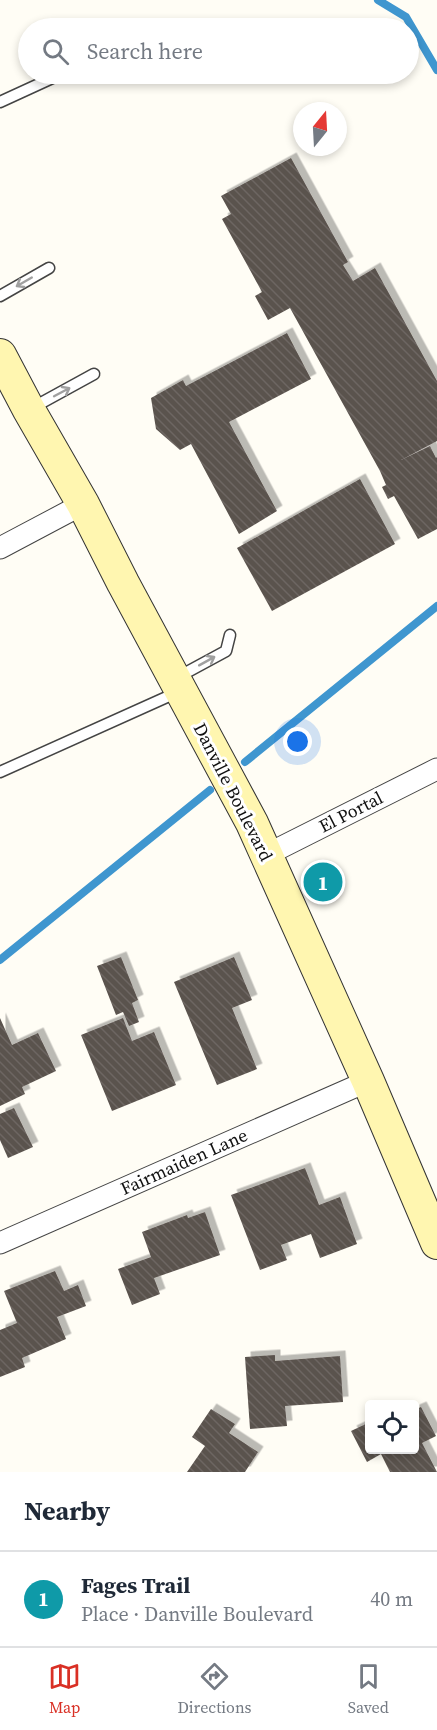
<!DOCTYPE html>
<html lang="en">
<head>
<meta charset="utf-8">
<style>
  :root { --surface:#fff; --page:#f6f6f7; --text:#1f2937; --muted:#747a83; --line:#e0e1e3; --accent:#d93025 }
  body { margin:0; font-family:"Source Serif 4",serif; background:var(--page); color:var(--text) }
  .controls { position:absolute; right:18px; bottom:18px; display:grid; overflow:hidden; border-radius:6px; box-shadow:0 3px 9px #0003 }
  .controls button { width:54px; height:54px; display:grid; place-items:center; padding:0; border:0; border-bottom:2px solid var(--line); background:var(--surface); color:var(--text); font:30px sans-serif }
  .compass { position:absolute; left:293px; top:102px; width:54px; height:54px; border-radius:50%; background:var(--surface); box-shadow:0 3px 9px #0003; rotate:18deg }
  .you { position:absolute; left:298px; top:742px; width:21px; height:21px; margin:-15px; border:4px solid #fff; border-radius:50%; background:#1a73e8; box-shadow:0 0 0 9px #1a73e833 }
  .badge { display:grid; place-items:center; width:39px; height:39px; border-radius:50%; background:var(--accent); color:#fff; font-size:20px; font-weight:700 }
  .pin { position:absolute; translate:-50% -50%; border:3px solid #fff; box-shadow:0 2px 6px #0006 }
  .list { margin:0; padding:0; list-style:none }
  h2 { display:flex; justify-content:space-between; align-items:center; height:78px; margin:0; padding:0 24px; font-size:26px }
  h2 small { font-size:20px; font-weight:400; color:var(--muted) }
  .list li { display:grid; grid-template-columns:39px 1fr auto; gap:18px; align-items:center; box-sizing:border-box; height:96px; padding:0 24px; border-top:2px solid var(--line) }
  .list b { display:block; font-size:22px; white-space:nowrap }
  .list p { margin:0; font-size:20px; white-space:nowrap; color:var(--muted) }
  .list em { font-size:20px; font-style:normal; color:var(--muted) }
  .icon { flex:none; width:33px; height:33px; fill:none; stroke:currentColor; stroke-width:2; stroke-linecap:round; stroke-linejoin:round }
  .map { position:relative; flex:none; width:437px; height:1472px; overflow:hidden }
  .search { position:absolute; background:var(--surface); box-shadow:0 3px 9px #0003; left:18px; right:18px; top:18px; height:66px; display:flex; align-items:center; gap:15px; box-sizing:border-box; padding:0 21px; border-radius:33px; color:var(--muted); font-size:22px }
  .sheet { height:174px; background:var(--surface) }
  nav { display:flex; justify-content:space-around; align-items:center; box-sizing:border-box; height:84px; border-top:2px solid var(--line); background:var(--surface); font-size:16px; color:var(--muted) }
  nav a { display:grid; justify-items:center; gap:3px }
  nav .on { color:var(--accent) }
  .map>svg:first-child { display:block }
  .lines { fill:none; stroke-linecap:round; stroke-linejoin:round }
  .stream { stroke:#3f96cf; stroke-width:8 }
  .building { fill:url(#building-back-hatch); filter:url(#shadow) }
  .service-casing { stroke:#444; stroke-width:13 }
  .minor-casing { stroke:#444; stroke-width:23 }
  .secondary-casing { stroke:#333; stroke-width:34 }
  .service { stroke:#fff; stroke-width:10 }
  .minor { stroke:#fff; stroke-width:21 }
  .secondary { stroke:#fff6b0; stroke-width:32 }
  .oneway { stroke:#a0a0a0 }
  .labels { text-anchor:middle; stroke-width:6; stroke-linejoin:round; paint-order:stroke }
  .street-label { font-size:18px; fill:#111; stroke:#fff }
</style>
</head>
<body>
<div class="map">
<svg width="437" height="1472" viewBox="0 0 437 1472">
  <defs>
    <pattern id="building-back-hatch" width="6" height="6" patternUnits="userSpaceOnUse" patternTransform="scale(1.5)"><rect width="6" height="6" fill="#5a524d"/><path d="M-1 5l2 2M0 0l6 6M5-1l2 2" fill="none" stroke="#6d6662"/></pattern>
    <filter id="shadow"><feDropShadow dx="5.5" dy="-5.5" stdDeviation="0" flood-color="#0004"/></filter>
  </defs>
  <rect width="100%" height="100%" fill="#fffdf5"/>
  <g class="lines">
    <g class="stream">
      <polyline points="378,0 406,17 437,70"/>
      <polyline points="245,762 437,606"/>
      <polyline points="0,960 210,790"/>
    </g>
  </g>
  <g class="building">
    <polygon points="291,158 348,262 343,265 353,281 375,268 437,381 437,441 401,460 430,446 436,458 437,457 437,529 418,539 394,496 388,499 382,487 386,485 380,471 290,308 268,320 255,296 262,292 222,219 231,214 221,196"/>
    <polygon points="287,333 311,379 229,422 277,511 239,534 191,444 180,450 156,429 151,398 183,380 186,386"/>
    <polygon points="360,479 395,544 272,611 237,548"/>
    <polygon points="121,957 138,1000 132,1003 139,1022 129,1026 123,1012 116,1015 97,966"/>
    <polygon points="234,957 252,1000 232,1008 257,1069 217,1085 174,982"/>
    <polygon points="0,1018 12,1045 38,1033 56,1071 22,1087 25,1094 0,1106"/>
    <polygon points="123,1018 132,1041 154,1032 176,1085 112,1111 81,1035"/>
    <polygon points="14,1108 33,1147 8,1158 0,1140 0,1114"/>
    <polygon points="305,1168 319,1205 340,1197 357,1244 320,1258 311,1234 281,1245 287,1260 260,1270 231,1195"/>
    <polygon points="205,1212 220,1255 154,1278 160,1294 132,1305 118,1269 151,1257 142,1232 187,1215 188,1218"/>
    <polygon points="55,1271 64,1291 78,1285 86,1306 57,1317 66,1339 22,1358 25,1367 0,1377 0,1330 17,1323 4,1291"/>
    <polygon points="275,1355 275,1361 340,1356 343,1402 285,1406 287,1426 250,1429 245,1357"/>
    <polygon points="421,1407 436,1436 422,1443 437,1472 390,1472 381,1454 367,1462 351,1431 370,1422 370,1450 414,1450 414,1410"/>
    <polygon points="211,1409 235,1424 229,1433 258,1452 245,1472 187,1472 205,1446 192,1437"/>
  </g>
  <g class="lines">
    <defs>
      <g id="service">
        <polyline points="0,102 61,74"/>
        <polyline points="0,296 49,268"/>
        <polyline points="32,408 94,374"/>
        <polyline points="178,677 226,651 230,635"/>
        <polyline points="0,772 178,692"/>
      </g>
      <g id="minor">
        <polyline points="0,548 83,504"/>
        <polyline points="266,855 437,769"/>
        <polyline points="0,1243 368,1081"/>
      </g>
      <polyline id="secondary" points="0,355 29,410 83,504 123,583 252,823 368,1081 437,1243"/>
    </defs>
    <use href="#service" class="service-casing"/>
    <use href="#minor" class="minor-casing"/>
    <use href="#secondary" class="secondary-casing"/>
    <use href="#service" class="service"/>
    <use href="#minor" class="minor"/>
    <use href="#secondary" class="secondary"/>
  </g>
  <defs><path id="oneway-shaft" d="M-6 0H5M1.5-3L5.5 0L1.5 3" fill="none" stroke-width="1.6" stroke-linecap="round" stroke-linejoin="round" transform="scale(1.5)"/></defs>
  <g class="oneway">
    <use href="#oneway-shaft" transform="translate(24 282) rotate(150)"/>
    <use href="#oneway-shaft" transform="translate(62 392) rotate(-28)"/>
    <use href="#oneway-shaft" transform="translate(207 661) rotate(-29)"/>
  </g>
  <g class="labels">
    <g class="street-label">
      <text transform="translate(233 792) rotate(63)" y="6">Danville Boulevard</text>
      <text transform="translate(351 812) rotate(-27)" y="6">El Portal</text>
      <text transform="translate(184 1162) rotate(-24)" y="6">Fairmaiden Lane</text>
    </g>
  </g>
</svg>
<div class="controls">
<button><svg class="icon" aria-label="locate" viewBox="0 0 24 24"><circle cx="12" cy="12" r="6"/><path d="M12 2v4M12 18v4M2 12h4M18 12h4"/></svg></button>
</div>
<svg class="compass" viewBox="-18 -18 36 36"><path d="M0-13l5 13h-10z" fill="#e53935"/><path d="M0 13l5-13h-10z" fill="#747a83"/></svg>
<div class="you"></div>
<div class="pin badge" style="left:323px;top:882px;background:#0f9aa8">1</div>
<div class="search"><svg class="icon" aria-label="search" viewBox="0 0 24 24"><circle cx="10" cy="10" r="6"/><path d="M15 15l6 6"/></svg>Search here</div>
</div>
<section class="sheet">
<h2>Nearby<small></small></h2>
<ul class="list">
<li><span class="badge" style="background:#0f9aa8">1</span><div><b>Fages Trail</b><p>Place · Danville Boulevard</p></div><em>40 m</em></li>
</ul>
</section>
<nav>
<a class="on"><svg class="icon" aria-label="map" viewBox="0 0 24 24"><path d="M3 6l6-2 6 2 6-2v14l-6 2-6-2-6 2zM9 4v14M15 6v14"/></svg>Map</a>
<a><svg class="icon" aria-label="directions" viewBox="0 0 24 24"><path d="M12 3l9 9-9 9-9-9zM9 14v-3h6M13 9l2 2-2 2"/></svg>Directions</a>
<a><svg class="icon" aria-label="saved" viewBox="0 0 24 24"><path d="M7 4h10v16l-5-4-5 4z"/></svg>Saved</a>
</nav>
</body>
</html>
